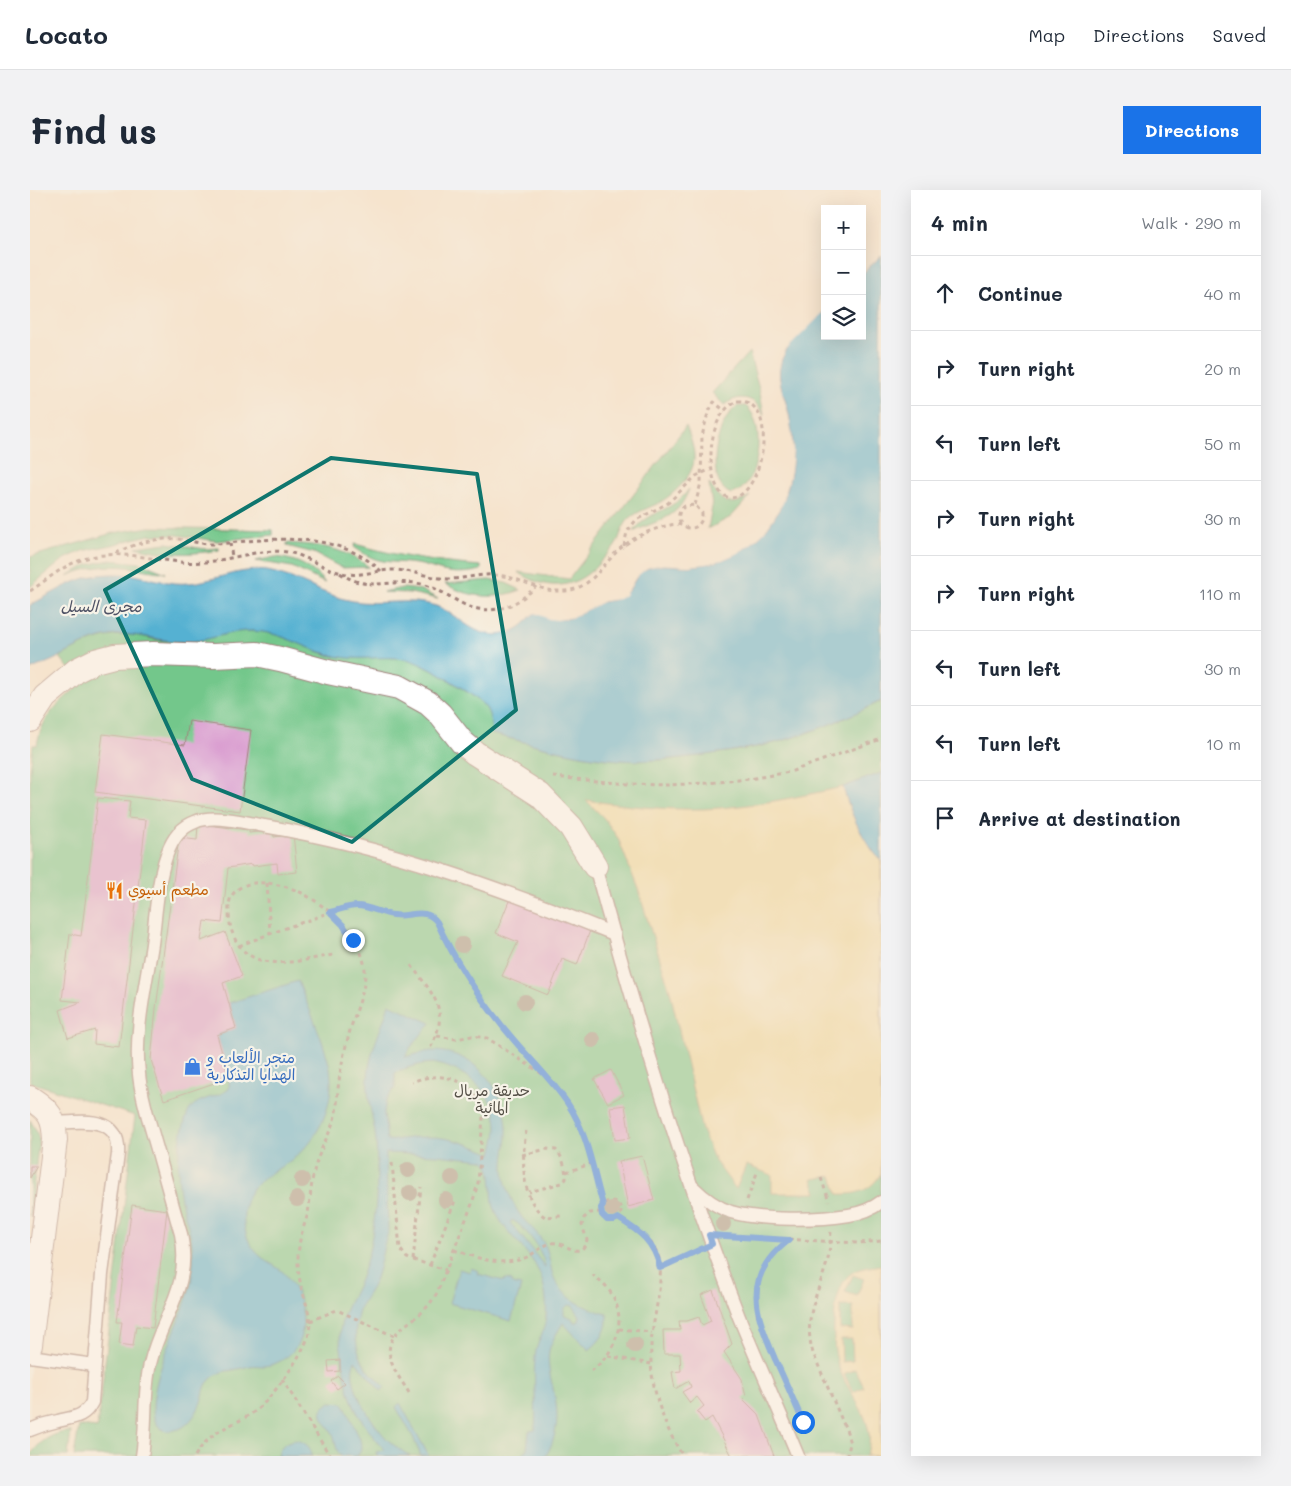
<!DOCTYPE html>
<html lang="en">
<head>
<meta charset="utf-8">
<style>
  :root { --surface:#fff; --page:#f2f2f3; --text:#1f2937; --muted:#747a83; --line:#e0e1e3; --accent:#1a73e8 }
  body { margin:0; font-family:Mali,"Playpen Sans Arabic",sans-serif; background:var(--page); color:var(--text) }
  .controls { position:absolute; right:15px; top:15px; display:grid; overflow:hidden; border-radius:0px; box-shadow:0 5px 20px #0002 }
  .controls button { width:45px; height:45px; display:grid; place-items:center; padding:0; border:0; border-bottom:1px solid var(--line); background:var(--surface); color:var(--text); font:25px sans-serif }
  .stop { position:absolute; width:15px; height:15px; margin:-11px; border:4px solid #1a73e8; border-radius:50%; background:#fff }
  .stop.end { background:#1a73e8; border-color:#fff; box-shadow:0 1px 5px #0008 }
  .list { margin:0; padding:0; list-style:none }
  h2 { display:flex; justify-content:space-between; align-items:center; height:65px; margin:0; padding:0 20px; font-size:21px }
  h2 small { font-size:16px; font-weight:400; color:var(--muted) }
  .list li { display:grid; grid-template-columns:32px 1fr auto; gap:15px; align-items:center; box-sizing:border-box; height:75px; padding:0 20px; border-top:1px solid var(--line) }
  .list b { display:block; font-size:19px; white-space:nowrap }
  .list em { font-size:16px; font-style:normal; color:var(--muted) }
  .icon { flex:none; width:28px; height:28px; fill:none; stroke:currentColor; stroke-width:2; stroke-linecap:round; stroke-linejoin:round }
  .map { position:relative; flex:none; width:851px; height:1266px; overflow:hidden; border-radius:0px }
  header { display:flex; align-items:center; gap:30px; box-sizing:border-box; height:70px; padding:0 25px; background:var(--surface); border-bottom:1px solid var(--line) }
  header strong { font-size:24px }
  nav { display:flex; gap:28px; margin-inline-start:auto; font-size:18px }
  .intro { display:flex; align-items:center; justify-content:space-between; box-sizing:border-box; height:120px; padding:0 30px }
  h1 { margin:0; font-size:35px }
  .button { padding:12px 22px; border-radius:0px; background:var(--accent); color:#fff; font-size:18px; font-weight:700 }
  main { display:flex; gap:30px; padding:0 30px }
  aside { flex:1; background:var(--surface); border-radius:0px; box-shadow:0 5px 20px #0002 }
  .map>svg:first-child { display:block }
  .green { fill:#73c78b; stroke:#5e735b }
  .sand { fill:#eeda9e; stroke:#9c7c64; fill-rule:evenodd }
  .water { fill:#54b1d2; stroke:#4f687e; fill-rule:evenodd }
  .pier { fill:#f5e4cd }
  .building { fill:#d99bd0 }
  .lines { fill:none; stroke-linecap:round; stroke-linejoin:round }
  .lane-casing { stroke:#a0827c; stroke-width:15 }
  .street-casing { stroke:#a0827c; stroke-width:26 }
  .path { stroke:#a0827c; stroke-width:3; stroke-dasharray:4 4; stroke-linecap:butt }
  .lane { stroke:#fff; stroke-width:12 }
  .street { stroke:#fff; stroke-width:24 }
  .tree { fill:#9e9384 }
  .route { stroke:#1a73e8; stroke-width:6 }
  .marked { fill:none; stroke:#0f766e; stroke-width:4; stroke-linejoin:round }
  .labels { text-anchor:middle; stroke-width:4.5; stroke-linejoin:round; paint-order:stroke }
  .food-label { font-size:15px; fill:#c56008; stroke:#f7f3e8; text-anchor:start }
  .shop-label { font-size:15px; fill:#366cbe; stroke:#f7f3e8; text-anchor:start }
  .park-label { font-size:15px; fill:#565148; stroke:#f7f3e8 }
  .water-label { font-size:16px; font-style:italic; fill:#4e5265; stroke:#f7f3e8 }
</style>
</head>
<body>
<header>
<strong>Locato</strong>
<nav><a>Map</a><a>Directions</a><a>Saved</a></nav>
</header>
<div class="intro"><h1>Find us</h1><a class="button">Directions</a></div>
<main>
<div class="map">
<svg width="851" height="1266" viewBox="0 0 851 1266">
  <rect width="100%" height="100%" fill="#f7f3e8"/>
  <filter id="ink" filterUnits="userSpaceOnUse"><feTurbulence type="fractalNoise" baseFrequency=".02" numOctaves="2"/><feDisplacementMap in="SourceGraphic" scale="10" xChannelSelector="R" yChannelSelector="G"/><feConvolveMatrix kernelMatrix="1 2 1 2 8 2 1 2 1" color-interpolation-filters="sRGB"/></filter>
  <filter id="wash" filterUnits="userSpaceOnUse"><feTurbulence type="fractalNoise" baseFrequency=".0096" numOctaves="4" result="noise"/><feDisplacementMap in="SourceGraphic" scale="20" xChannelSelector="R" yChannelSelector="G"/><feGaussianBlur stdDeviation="1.12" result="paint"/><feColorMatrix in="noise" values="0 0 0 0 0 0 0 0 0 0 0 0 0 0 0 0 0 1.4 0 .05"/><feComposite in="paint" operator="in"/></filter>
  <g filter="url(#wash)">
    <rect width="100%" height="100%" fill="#f5e4cd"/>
    <g class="green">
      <path d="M719,162l11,40 4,23c-8,-18 -24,-22 -40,-10l-12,-12z"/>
      <path d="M708,216h8c21,17 14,83 -15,88 -28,-11 -15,-76 7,-88z"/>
      <path d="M656,236c4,11 9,23 8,34 -2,18 -20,34 -35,43 -10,5 -21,8 -30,16 -7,8 -8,15 -12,24 -3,6 -10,12 -15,17 -24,29 -53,33 -84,12l51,7z"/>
      <path d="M679,293c13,20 20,26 41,13l-19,21 -23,12 4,-23z"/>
      <path d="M659,299c-11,31 -30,30 -56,43 18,-24 39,-19 56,-43z"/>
      <polygon points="119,337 243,340 243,345 187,351 147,345 120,345 107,348 82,355 53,361 43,365 33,370 0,397 0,367 83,343"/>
      <path d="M137,353l38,6 14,-1v2c-28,5 -55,5 -83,-3z"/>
      <path d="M257,353c31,2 56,4 82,24l-27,1 -28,-15 -27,-7z"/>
      <path d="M325,354c42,12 83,19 126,22v4c-13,3 -25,4 -38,1 -9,-2 -18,-6 -27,-7 -29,-4 -36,2 -62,-17z"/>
      <path d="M245,367c21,2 36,9 50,26l-33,-16 -36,-6z"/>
      <path d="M80,370l31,3 25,10c-41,-6 -58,-13 -99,3l20,-11z"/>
      <path d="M459,390l17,3 15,7c-27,10 -50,8 -76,-6z"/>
      <polygon points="372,398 391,400 408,409 381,403 353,402"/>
      <path d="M208,441c15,0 31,-1 45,5 17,6 32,16 50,20 25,5 51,-2 76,4 15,3 68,36 77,48 5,7 5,17 6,26 42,10 84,23 127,26 28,2 57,-1 84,-5 24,-3 48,-6 71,-12 37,-10 73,-25 107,-42v72l-38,14 34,69 4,5v595h-807l5,-30 18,2 38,-312 -105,-34v-311l3,-26h4c5,-30 22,-42 44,-61l-21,-27c23,-14 46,-24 74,-22 11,1 23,6 34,6 20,-1 50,-6 70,-10z"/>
      <polygon points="0,930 6,940 9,949 0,1026"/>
      <path d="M33,1242h8l-3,24h-38c8,-13 18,-20 33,-24z"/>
    </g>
    <g class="sand">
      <path d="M813,597c8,27 19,52 38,74v312c-9,17 -24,22 -43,21l-6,-18 -20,3 5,14h-45v-18l-26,-10 -10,24 -21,-28 -13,-31 -32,-139 -32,-102 -20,-51 -14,-20 -18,-18c39,6 78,10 118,9 47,-2 94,-12 139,-22z"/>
      <path d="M851,1075v191h-15c14,-32 -17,-60 -27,-88 -6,-19 -6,-38 -4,-57 2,-14 6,-33 20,-40 8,-4 18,-4 26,-6zM823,1085l11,4 -7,17 -12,-4zM810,1116h13v24l-13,-1zM811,1149h11l1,22 -11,1zM825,1179l9,18 -11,5 -9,-18z"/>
    </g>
    <g class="water">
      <path d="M851,66v445c-34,17 -70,32 -107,42 -25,6 -50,9 -75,13 -26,3 -54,6 -80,4 -43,-3 -85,-16 -127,-26 -1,-9 -1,-18 -6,-26 -9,-13 -63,-46 -80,-49 -25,-4 -51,3 -75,-4 -29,-7 -48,-23 -79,-24 -23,-1 -44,11 -67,11 -23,0 -45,-9 -68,-7 -24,3 -35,10 -56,21 -10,6 -21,9 -31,14v-65c41,-21 54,-35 103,-30 19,3 37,10 56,8 26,-2 51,-16 78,-12 31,5 55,25 86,30 27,5 56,-4 83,5 21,8 36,29 60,29 10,0 21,-5 28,-11 4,-4 6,-8 11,-11 11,2 17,7 29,6 11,0 27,-13 38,-17 4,-1 7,-1 11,-2 4,-1 13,-7 16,-10 7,-10 7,-17 19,-22 14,-6 27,-1 42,-2 16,-1 33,-5 47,-13 51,-28 64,-89 51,-143 -4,-16 -12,-31 -7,-48 6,-20 29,-36 44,-51v25h37v-62z"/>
      <path d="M851,583v88c-19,-22 -30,-46 -38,-74z"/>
      <path d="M268,791c10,26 24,55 31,83 9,39 -12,81 -45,101 -18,11 -34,19 -39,41 -4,20 2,41 19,53 6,5 14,8 20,14 14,15 22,39 18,59 -4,19 -19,32 -38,34 -4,0 -9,-1 -14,0 -8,2 -16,4 -24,5 -6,1 -13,5 -17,10 -5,5 -5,12 -7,18 -3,11 -12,26 -23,30 -5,1 -10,3 -15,1 -29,-12 8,-91 15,-110 4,-11 8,-22 11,-33 4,-17 4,-36 0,-53 -2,-10 -6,-19 -8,-29 -5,-24 -5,-49 0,-73 2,-7 4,-17 8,-23 9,-12 28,-11 39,-20v-11l-12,-43 19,-7 -7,-25z"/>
      <path d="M359,814l42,19 -21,25 -5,9c9,-2 17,-5 26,-6 42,-1 74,36 76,76 1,23 -8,38 1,63 4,12 10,24 19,33 7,7 14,14 19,24 3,8 4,16 6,25 7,25 32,36 55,42 1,16 -5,26 -18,36l-26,-27c-5,8 -12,19 -14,28 -3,19 5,35 7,53 3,18 -1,36 -10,52h-24l5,-8 2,-17 6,-1c2,-24 -2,-49 0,-73 1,-12 7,-21 10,-33 3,-16 1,-37 -6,-52 -11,-25 -37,-39 -45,-65 -4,-13 1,-40 -11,-47l-46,-5 -51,-2 2,80c-6,15 -7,32 -13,48 -4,10 -11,17 -15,27 -8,22 -5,48 11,65 5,5 10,9 14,14l-4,4 -26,-30c-11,21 18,63 32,78 7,7 15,12 23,17h-33l-1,-4 9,-2c-26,-29 -37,-48 -42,-87 -1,-9 -3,-18 -3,-27 0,-21 12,-37 20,-56 5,-14 10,-29 12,-44 5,-32 6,-63 4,-95 -2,-22 -10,-42 -8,-64 1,-24 14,-49 21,-73zM403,873c32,6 63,29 64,64 0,9 -3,18 -5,27 -43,-19 -59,-20 -105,-13l-3,-28 2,-13 9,-12v-15c13,-6 24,-9 38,-10zM482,1030c13,6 33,34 33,47l-19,-25 -14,-17 -2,-2zM538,1115l5,1 7,10 -2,6h-4l-2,-4 -8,-3v-6z"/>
      <polygon points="441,1078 449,1081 448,1084 474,1091 475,1089 482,1091 482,1094 491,1096 481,1131 419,1113 429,1079 440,1082"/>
      <path d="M301,1212l11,1c5,6 7,12 10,19 4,10 15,24 5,34h-16c-6,-6 -5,-14 -8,-22 -5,-11 -22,-22 -2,-32z"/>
      <polygon points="370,1213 399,1266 391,1266 383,1247 366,1217"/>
      <path d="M264,1250c10,1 17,6 18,16h-34c2,-10 7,-14 16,-16z"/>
    </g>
    <polygon class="pier" points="793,119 795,119 795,121 756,160 751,170 749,180 749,190 761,240 763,260 761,280 753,313 734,342 722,353 708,363 692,370 676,374 659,376 633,374 617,378 605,388 595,405 589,409 574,411 544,427 527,430 519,429 505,423 501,425 505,421 528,427 543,425 573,409 589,406 593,403 603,386 616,376 633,372 659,374 675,372 691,368 706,360 733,340 751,312 759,280 759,240 747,191 746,180 749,169 754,159 761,151"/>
    <g id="blocks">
      <g class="building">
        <polygon points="159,531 221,540 210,621 65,602 73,544 155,555"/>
        <polygon points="68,608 100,611 98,628 116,630 89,857 64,854 65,840 38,848 30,820 51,812 32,810 40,744 51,746"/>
        <polygon points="168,634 219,640 219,643 243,640 244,647 263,644 267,682 248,684 247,673 223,676 222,674 198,678 192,733 174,731 171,751 195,742 212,786 193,793 206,838 187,845 199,888 134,910 121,870 126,818 149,648 167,650"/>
        <polygon points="481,706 561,738 547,775 532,769 518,805 472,786 488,752 466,743"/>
        <polygon points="581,880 594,905 578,913 564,889"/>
        <polygon points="595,915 600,948 585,950 580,917"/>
        <polygon points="612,966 624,1010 598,1017 589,971"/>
        <polygon points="0,976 7,976 0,988"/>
        <polygon points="102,1015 137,1020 123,1138 106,1136 103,1156 89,1154 92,1132 87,1132"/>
        <polygon points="683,1100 702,1154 694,1162 712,1189 716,1206 713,1209 729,1225 744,1266 702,1266 682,1227 675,1232 667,1222 674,1216 667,1207 660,1213 652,1202 661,1197 659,1191 645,1199 642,1182 651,1181 650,1164 634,1164 633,1140 650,1140 649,1131 657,1131 669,1127 672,1135 681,1131 671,1105"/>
        <polygon points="310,1170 310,1181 299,1182 298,1171"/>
        <polygon points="308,1186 315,1193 307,1199 301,1191"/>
      </g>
    </g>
  </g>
  <g filter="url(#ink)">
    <use href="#blocks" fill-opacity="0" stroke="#a0827c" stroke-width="1"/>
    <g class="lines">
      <defs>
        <g id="lane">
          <path d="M565,676c41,152 87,304 144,451 19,46 40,93 59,139"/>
          <path d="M663,997c11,11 23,20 38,25 30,9 88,8 118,3 12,-2 23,-6 32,-13"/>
          <polyline points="0,1166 64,1175"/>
          <path d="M0,1240c9,-4 18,-7 28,-9 15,-4 26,-3 34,-19l10,-128 16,-120c3,-40 -37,-32 -64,-31"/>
          <path d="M112,1266c5,-30 1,-62 8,-92 11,-48 42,-76 31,-130 -9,-30 -17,-61 -26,-92 -6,-22 -14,-45 -16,-68 -5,-41 7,-89 13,-130 4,-30 5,-62 15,-90 5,-14 14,-27 28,-32 17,-8 50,0 69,4 123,21 234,61 350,108"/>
        </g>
        <g id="street">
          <polyline points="0,530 15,507 47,480 65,471 84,466 123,464 183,466 227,464 250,469 298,482 369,497 398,513 410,524 432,552 445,563 510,605 541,637 565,676"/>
          <path d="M0,908c20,13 24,19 25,42l-25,205"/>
        </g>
      </defs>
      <use href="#lane" class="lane-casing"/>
      <use href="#street" class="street-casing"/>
      <g class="path">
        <path d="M707,211c47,-3 23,107 -10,96 -7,-2 -10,-10 -13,-17 -7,-24 -3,-67 23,-79z"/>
        <polyline points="665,315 671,293 672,246 678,223 684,212 695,221"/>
        <polyline points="200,353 202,367"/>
        <polyline points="594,356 597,342 606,330 638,313 666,286 681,279"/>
        <path d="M86,363c22,-11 45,-17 70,-13 9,2 17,4 26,4 12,0 23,-2 35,-3 45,-4 99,-4 134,30"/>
        <path d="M310,383c28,19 46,7 75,10 19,2 32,13 48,21 27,13 54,3 73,-18"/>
        <path d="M0,401c17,-11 32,-25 51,-31 41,-15 82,6 124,2 27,-2 54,-14 82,-10 22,4 39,19 60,22 16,2 30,-4 46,-4 19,0 37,8 56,9 15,0 30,-5 45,-4 27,1 49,21 77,15 18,-4 28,-19 40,-32 9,-11 21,-19 34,-25 7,-3 29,-11 36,-8 4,1 6,4 10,3 6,0 9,-4 11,-9v-6l-7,-8 -10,1c-7,5 -8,11 -4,18"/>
        <polyline points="523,587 598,594 637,595 678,593 719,589 760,582 851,549"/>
        <polyline points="237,693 240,744"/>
        <path d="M209,756c24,-10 49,-19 73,-27 13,-5 30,-13 45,-13 15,0 26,9 41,10 15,0 28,-8 39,6 21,46 49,86 82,124 17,19 35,37 49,58 20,30 25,67 35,101"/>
        <path d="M381,775c24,32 40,46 18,85"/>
        <polyline points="407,846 426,849 442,846 457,848 514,885"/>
        <path d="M496,941c-4,27 -6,68 19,86l16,-1"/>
        <path d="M492,965l25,-6 9,1c7,7 10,19 10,29l-4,4 -33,9"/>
        <polyline points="362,973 370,1059 377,1068 416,1080"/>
        <polyline points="536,982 561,974"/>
        <polyline points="791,988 799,1011"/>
        <polyline points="717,1010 728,980"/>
        <circle cx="581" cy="1021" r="10"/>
        <path d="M588,1028c14,9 32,19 39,35 10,22 -6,70 -6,95 -2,37 12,77 32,108"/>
        <path d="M801,1042c-1,9 -1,18 -3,27 -9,33 -26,59 -15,94l34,79 3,12 -3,12"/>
        <polyline points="695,1046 829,1053 851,1051"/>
        <path d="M424,1060c24,8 48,18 73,7 8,-4 15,-11 24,-14 14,-3 29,20 36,-3l-5,-15 2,-7 6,-5 11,-1"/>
        <polyline points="383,1070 391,997"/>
        <polyline points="400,1075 426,1008"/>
        <polyline points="631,1078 668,1060"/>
        <path d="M728,1126c-6,-33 6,-57 31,-76"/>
        <polyline points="280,1131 307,1120 364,1146"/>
        <polyline points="589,1139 622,1142"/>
        <polyline points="578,1166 621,1174"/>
        <path d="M561,1181c28,-20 39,-58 14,-86 -4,-4 -9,-7 -12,-10"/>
        <polyline points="252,1189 300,1266"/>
        <path d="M379,1203c-5,-9 -12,-17 -16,-27 -12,-28 8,-37 27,-52 7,-6 12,-13 17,-21l35,-89 6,-21 5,-66c-5,-37 -40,-48 -71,-35"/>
        <path d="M165,1266c17,-28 35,-28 59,-44 16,-11 48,-56 54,-75 5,-18 -2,-33 -7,-51 -3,-13 -4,-26 -2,-39 1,-12 6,-23 9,-34 3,-17 3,-36 9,-52 5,-16 14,-29 18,-45 3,-11 2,-23 4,-35 2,-14 5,-29 9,-43 5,-22 18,-46 17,-68 -2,-36 -50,-77 -82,-84 -17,-4 -38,-7 -50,8 -6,7 -4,21 -3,30 11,53 64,38 103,31"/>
      </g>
      <use href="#lane" class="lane"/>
      <use href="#street" class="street"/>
    </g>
    <g class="tree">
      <circle cx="432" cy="755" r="8"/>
      <circle cx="495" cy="812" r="8"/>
      <circle cx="563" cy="850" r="8"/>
      <circle cx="378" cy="980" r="8"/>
      <circle cx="422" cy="988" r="8"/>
      <circle cx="272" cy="990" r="8"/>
      <circle cx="380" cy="1003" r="8"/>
      <circle cx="267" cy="1009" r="8"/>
      <circle cx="416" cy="1010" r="8"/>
      <circle cx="582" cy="1019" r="8"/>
      <circle cx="693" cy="1034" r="8"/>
      <circle cx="605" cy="1155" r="8"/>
    </g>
  </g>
  <g class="lines" filter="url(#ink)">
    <path class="route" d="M323,750l-10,-15 -13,-13c9,-2 18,-6 27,-6 13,0 24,8 37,9 10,2 21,-3 31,-1 5,1 9,4 12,8 21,46 49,86 82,124 17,19 35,37 49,58 20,30 25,67 35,101l-2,3 1,7 5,5h7l4,-2c22,14 36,23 42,50l52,-24 -3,-9 80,5c-48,37 -34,72 -14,119 10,21 19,42 28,63"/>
  </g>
  <path d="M0 0H851V1266H0ZM301,268l146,16 39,236 -164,132 -160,-63 -87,-189z" fill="#f5e4cd" fill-opacity=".55" fill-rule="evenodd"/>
  <path class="marked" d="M301,268l146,16 39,236 -164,132 -160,-63 -87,-189z"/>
  <defs>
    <symbol id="restaurant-bare" viewBox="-9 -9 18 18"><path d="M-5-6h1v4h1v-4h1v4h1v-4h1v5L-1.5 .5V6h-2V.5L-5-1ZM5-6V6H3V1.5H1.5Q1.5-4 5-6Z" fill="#e8710a" stroke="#f7f3e8" stroke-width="2.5" paint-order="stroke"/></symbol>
    <symbol id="shop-bare" viewBox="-9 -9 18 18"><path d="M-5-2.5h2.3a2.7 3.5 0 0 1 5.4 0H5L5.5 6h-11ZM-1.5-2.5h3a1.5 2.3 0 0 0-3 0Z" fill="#3f7fe0" stroke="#f7f3e8" stroke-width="2.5" paint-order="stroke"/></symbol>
  </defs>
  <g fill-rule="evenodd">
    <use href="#restaurant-bare" x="72" y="688" width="25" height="25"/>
    <use href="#shop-bare" x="150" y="864" width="25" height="25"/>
  </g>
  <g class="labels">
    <g class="food-label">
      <text x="98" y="705">مطعم أسيوي</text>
    </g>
    <g class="shop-label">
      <text x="177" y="873">متجر الألعاب و<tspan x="177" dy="17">الهدايا التذكارية</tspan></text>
    </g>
    <g class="park-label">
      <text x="462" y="906">حديقة مريال<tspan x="462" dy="17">المائية</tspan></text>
    </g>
    <g class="water-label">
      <text x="71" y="422">مجرى السيل</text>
    </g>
  </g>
</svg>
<div class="controls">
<button>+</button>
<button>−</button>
<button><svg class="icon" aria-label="layers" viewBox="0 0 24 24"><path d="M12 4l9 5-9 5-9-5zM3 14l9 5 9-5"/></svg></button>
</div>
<div class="stop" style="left:773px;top:1232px"></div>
<div class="stop end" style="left:323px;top:750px"></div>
</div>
<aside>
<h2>4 min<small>Walk · 290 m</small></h2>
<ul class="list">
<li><svg class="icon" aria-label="ahead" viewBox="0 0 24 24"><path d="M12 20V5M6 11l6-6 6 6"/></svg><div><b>Continue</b></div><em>40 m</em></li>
<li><svg class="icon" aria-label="right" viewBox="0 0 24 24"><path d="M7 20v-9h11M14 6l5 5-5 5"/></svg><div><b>Turn right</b></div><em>20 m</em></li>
<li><svg class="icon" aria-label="left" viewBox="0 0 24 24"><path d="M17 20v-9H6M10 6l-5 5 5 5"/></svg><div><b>Turn left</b></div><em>50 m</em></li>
<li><svg class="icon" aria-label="right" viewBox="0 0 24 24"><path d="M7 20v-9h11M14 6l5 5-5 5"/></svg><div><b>Turn right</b></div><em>30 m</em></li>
<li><svg class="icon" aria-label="right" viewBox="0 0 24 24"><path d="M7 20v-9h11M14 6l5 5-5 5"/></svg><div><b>Turn right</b></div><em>110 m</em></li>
<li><svg class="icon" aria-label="left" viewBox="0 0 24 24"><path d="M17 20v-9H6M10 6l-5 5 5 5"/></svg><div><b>Turn left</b></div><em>30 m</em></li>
<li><svg class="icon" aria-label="left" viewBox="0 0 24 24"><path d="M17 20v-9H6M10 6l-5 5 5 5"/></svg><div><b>Turn left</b></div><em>10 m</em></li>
<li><svg class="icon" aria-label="arrive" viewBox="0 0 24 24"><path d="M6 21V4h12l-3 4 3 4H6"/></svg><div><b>Arrive at destination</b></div></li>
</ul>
</aside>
</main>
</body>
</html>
